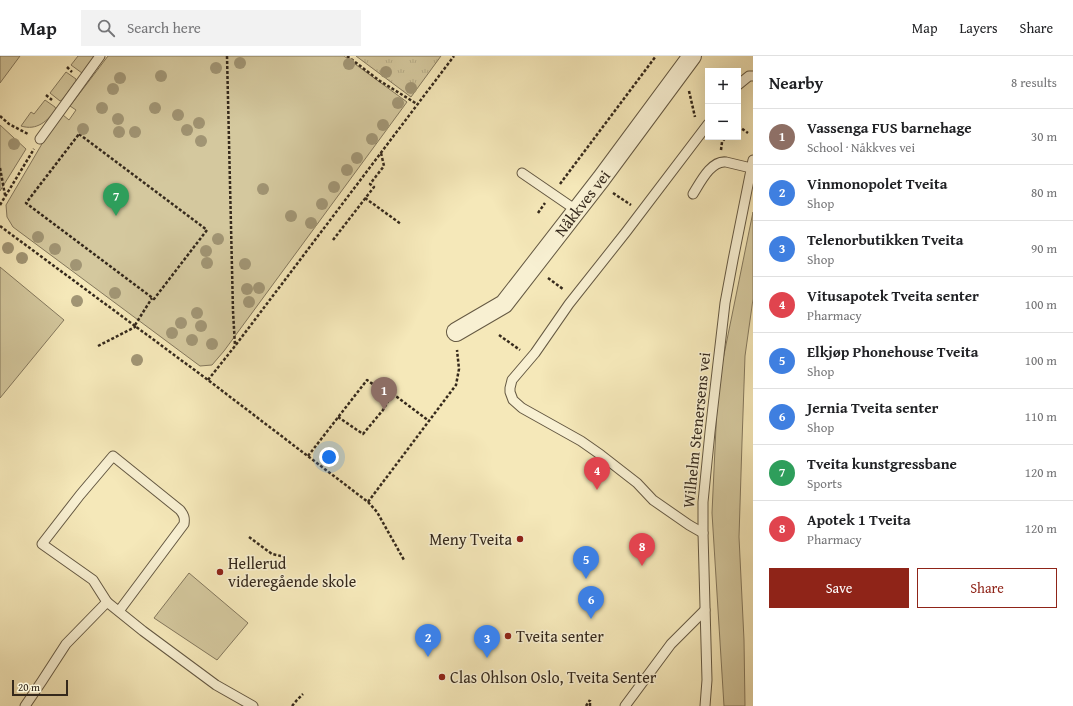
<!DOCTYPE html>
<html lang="en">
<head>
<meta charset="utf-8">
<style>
  :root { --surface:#fff; --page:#f2f2f2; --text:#202124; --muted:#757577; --line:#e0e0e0; --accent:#8f2418 }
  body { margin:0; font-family:"Gentium Book Plus",serif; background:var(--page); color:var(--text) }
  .controls { position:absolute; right:12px; top:12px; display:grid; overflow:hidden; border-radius:0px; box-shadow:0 4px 16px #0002 }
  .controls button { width:36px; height:36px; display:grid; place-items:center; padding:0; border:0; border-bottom:1px solid var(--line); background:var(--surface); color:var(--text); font:20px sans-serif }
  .scale { position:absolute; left:12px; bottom:10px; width:56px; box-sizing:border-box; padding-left:4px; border:2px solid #35291c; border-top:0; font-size:11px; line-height:14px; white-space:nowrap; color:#35291c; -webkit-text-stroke:3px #f8f0d2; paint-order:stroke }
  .you { position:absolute; left:329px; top:401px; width:14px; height:14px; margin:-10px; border:3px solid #fff; border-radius:50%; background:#1a73e8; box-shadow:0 0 0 6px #1a73e833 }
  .badge { display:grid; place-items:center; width:26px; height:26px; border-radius:50%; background:var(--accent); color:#fff; font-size:13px; font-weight:700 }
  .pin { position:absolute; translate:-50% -33px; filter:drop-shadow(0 1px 2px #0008) }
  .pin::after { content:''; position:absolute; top:21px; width:14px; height:12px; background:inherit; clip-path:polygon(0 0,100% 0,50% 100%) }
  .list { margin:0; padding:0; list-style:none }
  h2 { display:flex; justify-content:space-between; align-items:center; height:52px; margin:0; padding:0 16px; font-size:17px }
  h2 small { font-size:13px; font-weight:400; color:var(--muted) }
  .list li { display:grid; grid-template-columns:26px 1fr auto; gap:12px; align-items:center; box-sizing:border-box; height:56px; padding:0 16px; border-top:1px solid var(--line) }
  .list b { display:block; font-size:15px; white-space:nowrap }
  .list p { margin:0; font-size:13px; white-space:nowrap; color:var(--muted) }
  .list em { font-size:13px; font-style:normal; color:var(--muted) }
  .actions { display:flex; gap:8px; padding:12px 16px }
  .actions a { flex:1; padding:9px 0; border:1px solid var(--accent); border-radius:0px; text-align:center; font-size:14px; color:var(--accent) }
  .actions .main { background:var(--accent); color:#fff }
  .icon { flex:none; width:22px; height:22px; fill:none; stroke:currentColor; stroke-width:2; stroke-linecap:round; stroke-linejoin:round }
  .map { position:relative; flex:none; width:753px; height:650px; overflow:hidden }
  header { display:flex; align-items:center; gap:24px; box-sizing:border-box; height:56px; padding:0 20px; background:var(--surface); border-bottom:1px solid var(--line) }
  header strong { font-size:19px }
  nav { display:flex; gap:22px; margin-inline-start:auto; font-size:14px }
  .search { width:280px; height:36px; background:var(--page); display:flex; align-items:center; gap:10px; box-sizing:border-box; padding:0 14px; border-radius:0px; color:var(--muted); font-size:15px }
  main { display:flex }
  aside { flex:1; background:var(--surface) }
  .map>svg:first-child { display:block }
  .green { fill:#d4c89e; stroke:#84785d }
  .park { fill:url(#park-tufts); stroke:#84785d }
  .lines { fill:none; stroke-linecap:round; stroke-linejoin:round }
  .lane-casing { stroke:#655943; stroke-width:11 }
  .street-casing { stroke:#655943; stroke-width:20 }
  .path { stroke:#35291c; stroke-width:2.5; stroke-dasharray:3 2; stroke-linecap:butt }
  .lane { stroke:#f8f0d2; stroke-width:9 }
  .street { stroke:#f8f0d2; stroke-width:18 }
  .tree { fill:#a19574 }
  .poi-dot { fill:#8f2418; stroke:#f8f0d2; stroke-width:1.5 }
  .labels { text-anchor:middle; stroke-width:3; stroke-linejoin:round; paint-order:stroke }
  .street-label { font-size:16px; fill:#35291c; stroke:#f8f0d2 }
  .poi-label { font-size:16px; fill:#35291c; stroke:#f8f0d2; text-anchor:start }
</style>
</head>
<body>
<header>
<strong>Map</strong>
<div class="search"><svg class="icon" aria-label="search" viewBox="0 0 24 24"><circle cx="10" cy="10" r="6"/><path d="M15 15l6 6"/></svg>Search here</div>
<nav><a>Map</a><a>Layers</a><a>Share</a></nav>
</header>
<main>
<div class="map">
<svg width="753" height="650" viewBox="0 0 753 650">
  <defs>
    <pattern id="park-tufts" width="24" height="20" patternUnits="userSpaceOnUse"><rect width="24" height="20" fill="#d4c89e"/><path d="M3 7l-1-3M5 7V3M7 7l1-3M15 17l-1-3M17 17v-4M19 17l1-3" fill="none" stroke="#b7ac88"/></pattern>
  </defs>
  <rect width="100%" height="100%" fill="#f5e8b9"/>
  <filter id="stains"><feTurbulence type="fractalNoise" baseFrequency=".005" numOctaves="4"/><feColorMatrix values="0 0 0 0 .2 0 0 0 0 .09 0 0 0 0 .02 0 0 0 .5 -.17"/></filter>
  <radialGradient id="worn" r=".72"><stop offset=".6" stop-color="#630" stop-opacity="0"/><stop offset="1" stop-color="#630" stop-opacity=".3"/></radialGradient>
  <g class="green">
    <polygon points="0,0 20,0 0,27"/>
    <polygon points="78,0 95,0 82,17 71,9"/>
    <polygon points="108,0 344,0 407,46 224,295 212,309 200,310 13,171 7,161 6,149 46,81 63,59 69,64 76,54 70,50"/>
    <polygon points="66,16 76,23 76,25 62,44 60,45 50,37"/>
    <path d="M45,44l10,7 1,3c-9,11 -19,21 -35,16l10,-14 3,2z"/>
    <polygon points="0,69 26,93 0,135"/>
    <polygon points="753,156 753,243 745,300 742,386 739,481 744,584 745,650 724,650 712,457 718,328"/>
    <polygon points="0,211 64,264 0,342"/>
    <polygon points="189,517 248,567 217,604 154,562"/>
  </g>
  <polygon class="park" points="356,0 441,0 411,41"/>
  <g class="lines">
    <defs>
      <g id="lane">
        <polyline points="738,29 749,20 753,20"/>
        <polyline points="40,83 100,0"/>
        <polyline points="522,117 576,154"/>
        <path d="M693,138c7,-11 18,-34 33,-32l25,6"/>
        <polyline points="703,477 689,469 653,444 637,427 601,399 581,385 522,352 513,344 510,336 510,332 512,324 535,297 569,248 626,176 708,68"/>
        <path d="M107,546l-14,-22 -51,-36 38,-49 33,-39 67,54c4,5 5,8 4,14l-65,87"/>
        <polyline points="25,650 42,625 66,588 107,546 143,575 216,629 253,650"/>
        <polyline points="625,650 671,588 705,554"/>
        <polyline points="705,650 707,624 703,477 703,446 710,376 725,247 733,204 753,104"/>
      </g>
      <polyline id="street" points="456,276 504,248 601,123 692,0"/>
    </defs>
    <use href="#lane" class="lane-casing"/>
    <use href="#street" class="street-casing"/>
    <g class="path">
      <polyline points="227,0 233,255 235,290"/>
      <polyline points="347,0 380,25 417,48"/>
      <polyline points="67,11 72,16"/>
      <polyline points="689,35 695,61"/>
      <polyline points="46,39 52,44"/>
      <polyline points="0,60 9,68 28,78"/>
      <polyline points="738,70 748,77"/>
      <polygon points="79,78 207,174 154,243 26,147"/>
      <polyline points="721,94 722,86 726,81"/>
      <polyline points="0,112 5,139"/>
      <polyline points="560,128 656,0"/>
      <polyline points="613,137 631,149"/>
      <polyline points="365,142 401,168"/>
      <polyline points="0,149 34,93"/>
      <polyline points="538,157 545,147"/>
      <polyline points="0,170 208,324 368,446 377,456 404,504"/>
      <polyline points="333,184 374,131 370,128 384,110 381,97"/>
      <polyline points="548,222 563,233"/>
      <polyline points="135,269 152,242"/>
      <polyline points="499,279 520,294"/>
      <polyline points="98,290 137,270"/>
      <polyline points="208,324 235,290 454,0"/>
      <polyline points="338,361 363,378 383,354 392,338"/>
      <polyline points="308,400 367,324 380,333 397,341 429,365"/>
      <polyline points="368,446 456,329 459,313 457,294"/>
      <polyline points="249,481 272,498 281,500"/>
      <polyline points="292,650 297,644 303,638"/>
      <polyline points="586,650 590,644"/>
      <polyline points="590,650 590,644"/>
    </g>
    <use href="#lane" class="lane"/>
    <use href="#street" class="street"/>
  </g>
  <g class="tree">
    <circle cx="240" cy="7" r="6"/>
    <circle cx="349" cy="8" r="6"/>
    <circle cx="216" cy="12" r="6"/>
    <circle cx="386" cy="16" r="6"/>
    <circle cx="161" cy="20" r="6"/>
    <circle cx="120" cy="22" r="6"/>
    <circle cx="411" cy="32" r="6"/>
    <circle cx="113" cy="33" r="6"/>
    <circle cx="398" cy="47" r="6"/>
    <circle cx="102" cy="52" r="6"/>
    <circle cx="155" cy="52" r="6"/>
    <circle cx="178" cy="59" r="6"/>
    <circle cx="118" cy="63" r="6"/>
    <circle cx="199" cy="67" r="6"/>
    <circle cx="383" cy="69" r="6"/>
    <circle cx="83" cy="73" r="6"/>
    <circle cx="187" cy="74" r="6"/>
    <circle cx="119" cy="76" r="6"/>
    <circle cx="135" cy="76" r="6"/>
    <circle cx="372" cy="83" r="6"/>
    <circle cx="201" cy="85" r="6"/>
    <circle cx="14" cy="88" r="6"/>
    <circle cx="357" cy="102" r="6"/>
    <circle cx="347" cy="114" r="6"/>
    <circle cx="334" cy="131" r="6"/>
    <circle cx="263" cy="133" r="6"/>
    <circle cx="322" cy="148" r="6"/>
    <circle cx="291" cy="160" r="6"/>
    <circle cx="311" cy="167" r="6"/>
    <circle cx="38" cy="181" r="6"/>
    <circle cx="218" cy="183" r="6"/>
    <circle cx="8" cy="192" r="6"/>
    <circle cx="55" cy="193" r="6"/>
    <circle cx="206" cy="195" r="6"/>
    <circle cx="22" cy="202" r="6"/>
    <circle cx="207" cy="207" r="6"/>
    <circle cx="245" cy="208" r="6"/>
    <circle cx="76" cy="209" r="6"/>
    <circle cx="259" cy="232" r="6"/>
    <circle cx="247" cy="233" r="6"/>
    <circle cx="115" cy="237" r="6"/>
    <circle cx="77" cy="245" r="6"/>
    <circle cx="249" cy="246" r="6"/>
    <circle cx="197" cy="257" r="6"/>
    <circle cx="181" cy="267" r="6"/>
    <circle cx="201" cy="270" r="6"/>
    <circle cx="172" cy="277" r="6"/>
    <circle cx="192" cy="284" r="6"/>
    <circle cx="212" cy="288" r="6"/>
    <circle cx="137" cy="304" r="6"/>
  </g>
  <g class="poi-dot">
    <circle cx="520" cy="483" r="4"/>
    <circle cx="220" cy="516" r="4"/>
    <circle cx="508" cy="580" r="4"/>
    <circle cx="442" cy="621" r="4"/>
  </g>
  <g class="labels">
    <g class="street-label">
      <text transform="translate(582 147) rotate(-52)" y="6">Nåkkves vei</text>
      <text transform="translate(696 374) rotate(-84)" y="6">Wilhelm Stenersens vei</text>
    </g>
    <g class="poi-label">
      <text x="512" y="489" text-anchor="end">Meny Tveita</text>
      <text x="228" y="513">Hellerud<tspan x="228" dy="18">videregående skole</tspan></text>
      <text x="516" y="586">Tveita senter</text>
      <text x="450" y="627">Clas Ohlson Oslo, Tveita Senter</text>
    </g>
  </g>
  <rect width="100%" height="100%" filter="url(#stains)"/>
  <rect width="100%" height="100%" fill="url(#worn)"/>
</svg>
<div class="controls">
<button>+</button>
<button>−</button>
</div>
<div class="scale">20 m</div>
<div class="you"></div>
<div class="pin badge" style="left:384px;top:354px;background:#8d6e63">1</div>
<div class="pin badge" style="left:428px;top:601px;background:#3f7fe0">2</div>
<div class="pin badge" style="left:487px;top:602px;background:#3f7fe0">3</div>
<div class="pin badge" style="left:597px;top:434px;background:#e0444e">4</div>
<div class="pin badge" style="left:586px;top:523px;background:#3f7fe0">5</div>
<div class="pin badge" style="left:591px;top:563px;background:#3f7fe0">6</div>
<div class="pin badge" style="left:116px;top:160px;background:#2e9e5b">7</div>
<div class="pin badge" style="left:642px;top:510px;background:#e0444e">8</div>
</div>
<aside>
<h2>Nearby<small>8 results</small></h2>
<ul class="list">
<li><span class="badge" style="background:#8d6e63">1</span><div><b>Vassenga FUS barnehage</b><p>School · Nåkkves vei</p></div><em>30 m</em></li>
<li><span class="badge" style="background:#3f7fe0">2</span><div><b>Vinmonopolet Tveita</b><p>Shop</p></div><em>80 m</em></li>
<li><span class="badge" style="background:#3f7fe0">3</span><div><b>Telenorbutikken Tveita</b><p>Shop</p></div><em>90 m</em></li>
<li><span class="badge" style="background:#e0444e">4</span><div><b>Vitusapotek Tveita senter</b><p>Pharmacy</p></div><em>100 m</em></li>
<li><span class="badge" style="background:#3f7fe0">5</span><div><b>Elkjøp Phonehouse Tveita</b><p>Shop</p></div><em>100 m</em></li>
<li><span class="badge" style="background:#3f7fe0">6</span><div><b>Jernia Tveita senter</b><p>Shop</p></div><em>110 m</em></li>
<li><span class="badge" style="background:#2e9e5b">7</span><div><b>Tveita kunstgressbane</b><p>Sports</p></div><em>120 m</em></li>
<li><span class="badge" style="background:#e0444e">8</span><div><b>Apotek 1 Tveita</b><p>Pharmacy</p></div><em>120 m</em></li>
</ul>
<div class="actions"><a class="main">Save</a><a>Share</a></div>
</aside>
</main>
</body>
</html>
